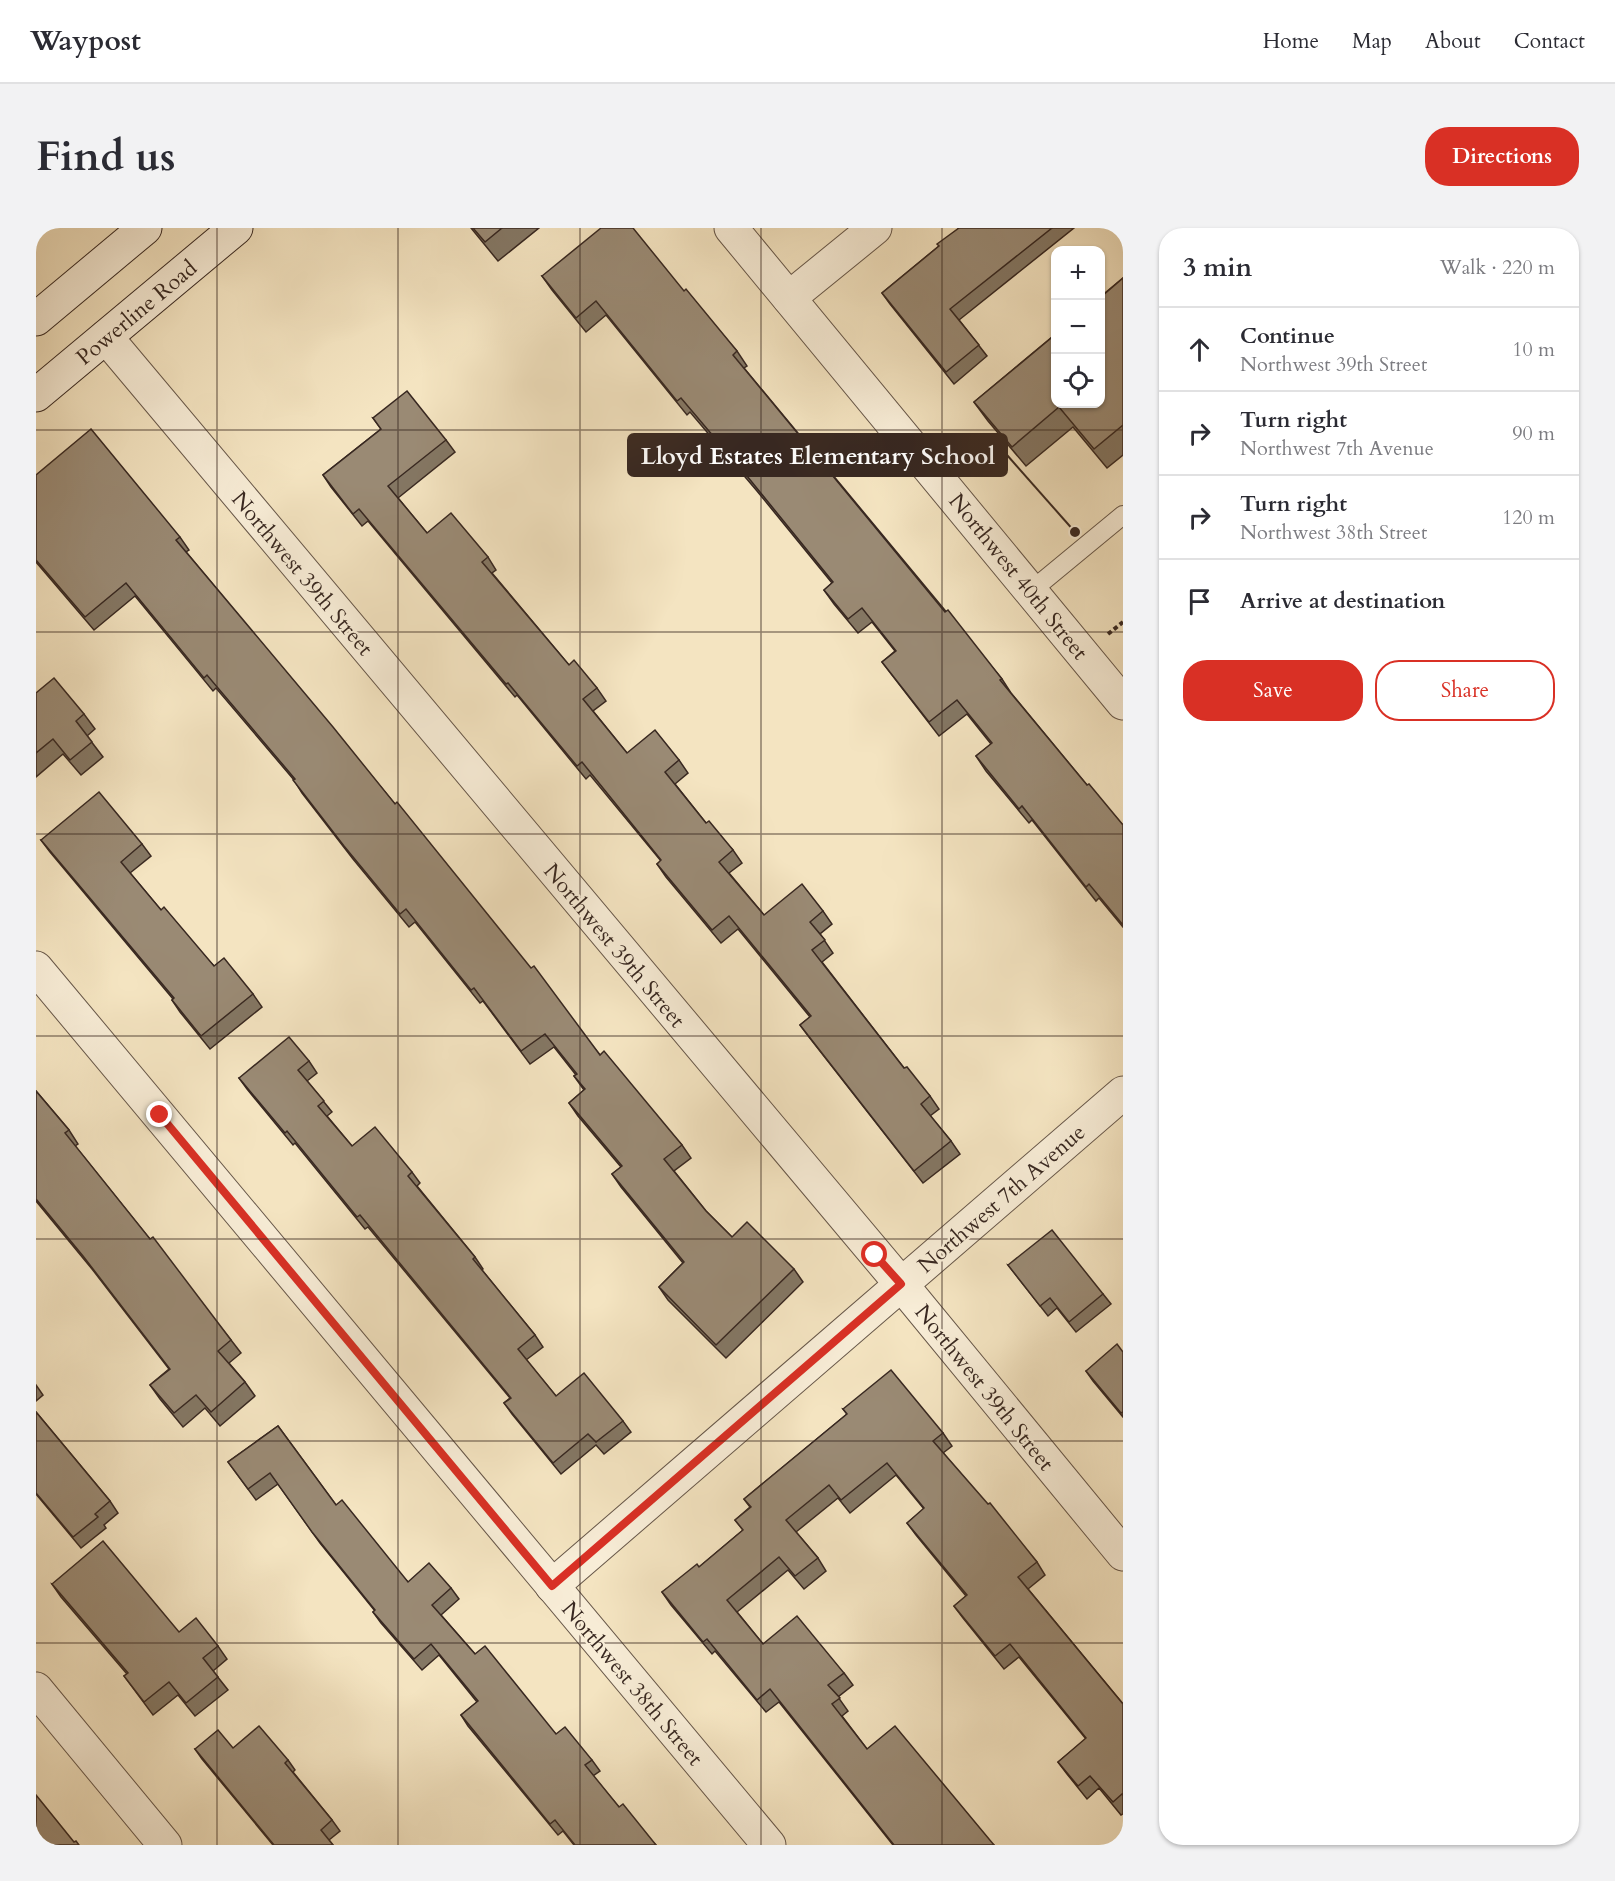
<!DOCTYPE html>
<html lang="en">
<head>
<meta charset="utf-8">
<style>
  :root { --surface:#fff; --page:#f2f2f3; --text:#2b2b33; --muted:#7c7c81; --line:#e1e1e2; --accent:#d93025 }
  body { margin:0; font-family:Cardo,serif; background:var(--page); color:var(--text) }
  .controls { position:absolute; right:18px; top:18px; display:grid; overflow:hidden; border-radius:12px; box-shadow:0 2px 4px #0004 }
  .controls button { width:54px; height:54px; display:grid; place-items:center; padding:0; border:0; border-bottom:2px solid var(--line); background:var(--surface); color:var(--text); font:30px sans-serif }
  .stop { position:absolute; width:18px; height:18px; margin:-14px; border:4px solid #d93025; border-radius:50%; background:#fff }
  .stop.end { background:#d93025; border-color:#fff; box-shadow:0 2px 6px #0008 }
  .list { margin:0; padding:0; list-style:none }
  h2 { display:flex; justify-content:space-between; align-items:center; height:78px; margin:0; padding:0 24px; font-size:26px }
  h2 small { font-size:20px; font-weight:400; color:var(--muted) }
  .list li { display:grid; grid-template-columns:39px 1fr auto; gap:18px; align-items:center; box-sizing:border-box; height:84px; padding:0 24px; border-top:2px solid var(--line) }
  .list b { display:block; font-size:22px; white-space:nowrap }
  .list p { margin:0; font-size:20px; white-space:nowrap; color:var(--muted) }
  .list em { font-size:20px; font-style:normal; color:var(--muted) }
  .actions { display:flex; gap:12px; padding:18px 24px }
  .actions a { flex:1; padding:14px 0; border:2px solid var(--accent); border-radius:24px; text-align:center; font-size:21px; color:var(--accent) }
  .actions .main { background:var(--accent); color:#fff }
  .icon { flex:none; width:33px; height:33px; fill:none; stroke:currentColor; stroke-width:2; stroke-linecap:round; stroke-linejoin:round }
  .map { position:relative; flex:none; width:1087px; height:1617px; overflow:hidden; border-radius:24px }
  header { display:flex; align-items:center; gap:36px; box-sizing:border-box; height:84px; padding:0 30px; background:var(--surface); border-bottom:2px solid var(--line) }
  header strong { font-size:28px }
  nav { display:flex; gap:33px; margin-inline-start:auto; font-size:21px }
  .intro { display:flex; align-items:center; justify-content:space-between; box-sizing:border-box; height:144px; padding:0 36px }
  h1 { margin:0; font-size:42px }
  .button { padding:15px 27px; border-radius:24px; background:var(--accent); color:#fff; font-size:21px; font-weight:700 }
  main { display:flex; gap:36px; padding:0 36px }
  aside { flex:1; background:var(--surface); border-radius:24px; box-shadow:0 2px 4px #0004 }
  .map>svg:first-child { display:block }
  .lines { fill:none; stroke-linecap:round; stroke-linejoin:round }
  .service-casing { stroke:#675749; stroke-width:20 }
  .minor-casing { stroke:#675749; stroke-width:35 }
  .tertiary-casing { stroke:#675749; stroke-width:35 }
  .secondary-casing { stroke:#382821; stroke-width:35 }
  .path { stroke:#382821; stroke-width:4; stroke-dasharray:4.5 3; stroke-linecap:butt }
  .service { stroke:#f8edd7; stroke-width:18 }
  .minor { stroke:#f8edd7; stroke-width:33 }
  .tertiary { stroke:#f8edd7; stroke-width:33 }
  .secondary { stroke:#f8edd7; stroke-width:33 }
  .wall { fill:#847764; stroke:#382821; stroke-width:1.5 }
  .building { fill:#9a8a74; stroke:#382821; stroke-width:1.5 }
  .route { stroke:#d93025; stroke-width:8 }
  .grid { fill:none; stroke:#382821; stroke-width:1.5; stroke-opacity:0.55 }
  .labels { text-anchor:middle; stroke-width:4.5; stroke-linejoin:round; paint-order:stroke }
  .street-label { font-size:22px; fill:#382821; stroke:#f8edd7 }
  .leader { fill:none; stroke:#382821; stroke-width:2 }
  .callout-dot { fill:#382821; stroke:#f8edd7; stroke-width:2 }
  .callout { fill:#382821; stroke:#382821; stroke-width:2 }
  .callout-label { font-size:24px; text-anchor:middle; font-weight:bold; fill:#fff }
</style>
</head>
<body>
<header>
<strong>Waypost</strong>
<nav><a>Home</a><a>Map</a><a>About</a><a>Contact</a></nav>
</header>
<div class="intro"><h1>Find us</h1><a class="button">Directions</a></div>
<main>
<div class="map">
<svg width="1087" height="1617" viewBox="0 0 1087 1617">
  <rect width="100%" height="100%" fill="#f4e4c1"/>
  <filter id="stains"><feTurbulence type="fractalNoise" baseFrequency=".00333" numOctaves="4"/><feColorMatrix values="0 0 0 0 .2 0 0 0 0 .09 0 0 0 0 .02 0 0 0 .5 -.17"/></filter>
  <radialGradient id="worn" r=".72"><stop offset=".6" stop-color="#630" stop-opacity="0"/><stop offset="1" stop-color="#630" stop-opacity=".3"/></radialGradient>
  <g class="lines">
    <defs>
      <polyline id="service" points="995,363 1087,287"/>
      <g id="minor">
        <polyline points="695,0 1087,475"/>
        <polyline points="753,70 839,0"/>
        <polyline points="70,109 865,1056 1087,1326"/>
        <polyline points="516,1358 1087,865"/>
        <polyline points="0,1461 129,1617"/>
      </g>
      <polyline id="tertiary" points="0,740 733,1617"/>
      <g id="secondary">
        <polyline points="0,91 109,0"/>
        <polyline points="0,167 200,0"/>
      </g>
    </defs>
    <use href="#service" class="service-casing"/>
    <use href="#minor" class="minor-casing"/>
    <use href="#tertiary" class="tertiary-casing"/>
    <use href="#secondary" class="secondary-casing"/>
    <polyline class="path" points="1072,406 1087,394"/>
    <use href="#service" class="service"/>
    <use href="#minor" class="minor"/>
    <use href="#tertiary" class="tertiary"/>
    <use href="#secondary" class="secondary"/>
  </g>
  <g class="wall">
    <polygon points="435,0 503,0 462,33"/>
    <polygon points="923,0 1038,0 923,92 951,128 918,156 854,76 846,65 903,18"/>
    <polygon points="506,48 648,63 701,123 711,138 708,140 966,451 975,465 1051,557 1087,597 1087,699 1063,670 1060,673 996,592 993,595 950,543 940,528 955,516 931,486 903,508 846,434 859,423 836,394 822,405 798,376 788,362 796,355 721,263 654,184 651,187 570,87 550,104 516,62"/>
    <polygon points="1087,50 1087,227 1071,240 1037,199 990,238 952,193 938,174"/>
    <polygon points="337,190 410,212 419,224 362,270 391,305 452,329 460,342 456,345 533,437 561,460 570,473 557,483 591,525 643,532 652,545 639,556 670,595 697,622 706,635 693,645 728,687 787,683 796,696 784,706 797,725 786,734 868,840 894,868 903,881 894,888 915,913 924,926 887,955 773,809 764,797 774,789 702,701 685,715 630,649 621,636 625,633 554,547 550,551 481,467 479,469 332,293 326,298 295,259 287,247 345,201"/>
    <polygon points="0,247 144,309 153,322 150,324 359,576 564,827 646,917 655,930 638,943 670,983 696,1009 758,1041 767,1054 690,1130 632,1072 623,1059 647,1035 585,959 576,946 585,939 542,888 533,875 548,862 538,848 540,847 518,819 494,836 447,773 444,775 379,694 373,699 317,631 266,565 258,552 180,460 177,463 99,368 58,402 0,334"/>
    <polygon points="0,465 48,486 59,501 51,508 67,529 45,547 27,526 0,549"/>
    <polygon points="5,612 106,616 115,628 94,645 125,682 178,738 217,766 226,779 174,821 144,784 136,772 137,771 14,624"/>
    <polygon points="273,833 281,845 271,853 296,884 291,888 316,918 376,944 384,955 381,958 439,1029 447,1041 446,1042 499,1107 507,1119 490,1132 520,1168 587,1193 595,1204 568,1226 560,1217 525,1246 476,1186 468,1175 474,1170 332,999 329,1001 259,915 257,917 211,861 203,850"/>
    <polygon points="0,863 33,902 42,916 39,918 195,1112 205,1125 193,1135 209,1154 219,1168 184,1198 169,1180 147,1199 124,1171 114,1157 133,1141 56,1041 0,973"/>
    <polygon points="972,1037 1067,1066 1075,1076 1040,1104 1021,1080 1012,1088"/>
    <polygon points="1087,1124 1087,1189 1057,1153 1050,1143"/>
    <polygon points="0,1157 7,1167 0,1173"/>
    <polygon points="807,1181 907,1205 916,1218 907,1225 1001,1334 1009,1347 992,1361 1087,1476 1087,1586 1085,1587 1063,1560 1051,1571 1031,1546 1022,1534 1050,1511 983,1429 968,1441 927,1390 918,1378 930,1368 880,1307 871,1295 888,1281 860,1247 814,1285 802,1270 760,1304 782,1330 790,1343 768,1361 752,1342 701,1384 727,1416 808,1445 817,1457 802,1469 812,1483 806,1488 831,1521 958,1617 857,1617 743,1474 730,1484 679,1423 676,1426 635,1377 626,1364 663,1339 707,1302 699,1292 714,1279 708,1271 811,1186"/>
    <polygon points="0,1184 74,1273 82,1285 68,1297 70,1300 45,1320 0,1266"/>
    <polygon points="242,1198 300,1277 372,1354 415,1360 423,1371 405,1387 439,1426 520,1506 556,1532 564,1543 557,1548 583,1579 620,1617 538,1617 527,1603 522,1607 432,1498 425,1487 441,1474 403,1427 386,1442 345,1395 337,1384 339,1383 284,1315 242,1256 220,1272 192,1234"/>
    <polygon points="16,1356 143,1404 182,1418 191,1431 177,1443 192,1462 159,1488 142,1467 117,1487 88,1448 91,1446 25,1369"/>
    <polygon points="197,1520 252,1532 259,1542 257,1544 296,1592 304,1603 293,1612 297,1617 237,1617 166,1531 159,1521"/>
  </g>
  <g class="building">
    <polygon points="437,0 466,0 449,14"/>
    <polygon points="565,0 597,0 648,63 650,61 701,123 697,127 909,384 912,382 966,451 964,452 1051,557 1053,556 1087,597 1087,697 1053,656 1050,659 986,578 983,581 940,528 956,515 921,472 893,494 846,434 860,423 826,380 812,391 788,362 797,354 711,248 645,170 641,173 560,73 540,90 506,48"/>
    <polygon points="923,0 1016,0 914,81 943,117 910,144 846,65 903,18 901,16"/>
    <polygon points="1087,50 1087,197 1058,221 1023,179 976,219 938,174 1020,106 1020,176 1065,176 1065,69"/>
    <polygon points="371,163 410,212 352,258 391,305 415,285 452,329 446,334 533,437 538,432 561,460 547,471 591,525 619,502 643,532 629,544 670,595 673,593 697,622 683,634 728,687 766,656 787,683 774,694 789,712 776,722 868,840 871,839 894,868 885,876 915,913 878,943 764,797 775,788 693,688 676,702 621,636 625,632 546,534 541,538 472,455 470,456 323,281 317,286 287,247 345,201 337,190"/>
    <polygon points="55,201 144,309 140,312 297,499 359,576 361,574 495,740 498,738 564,827 568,823 646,917 628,931 670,983 696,1009 711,994 758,1041 680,1117 623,1059 648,1034 576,946 586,938 533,875 549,861 538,848 541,846 509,806 485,823 438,760 435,762 370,681 364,686 308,618 257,552 259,551 171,447 168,450 90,355 49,389 0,332 0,247"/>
    <polygon points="18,450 48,486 40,493 56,514 34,532 17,511 0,525 0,465"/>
    <polygon points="63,564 106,616 85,634 125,682 128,679 178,738 188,730 217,766 165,808 136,772 138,770 5,612"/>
    <polygon points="253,809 273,833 262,842 288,873 282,878 316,918 339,899 376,944 372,948 439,1029 437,1031 499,1107 482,1121 520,1168 548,1145 587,1193 560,1214 552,1206 517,1235 468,1175 475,1170 324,987 321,989 251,903 249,905 203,850"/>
    <polygon points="0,863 33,902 29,905 114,1011 117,1009 195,1112 182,1123 209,1154 175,1184 160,1167 138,1185 114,1157 134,1141 47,1028 0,971"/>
    <polygon points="1016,1002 1067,1066 1033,1094 1014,1070 1004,1078 972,1037"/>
    <polygon points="1081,1116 1087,1124 1087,1184 1085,1185 1050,1143"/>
    <polygon points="855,1142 907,1205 897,1213 952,1276 954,1275 1001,1334 982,1349 1087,1476 1087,1567 1086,1566 1077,1574 1054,1548 1042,1558 1022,1534 1050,1510 974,1416 959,1428 918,1378 931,1367 871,1295 888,1280 851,1235 805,1272 793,1257 750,1292 782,1330 759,1348 743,1329 691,1372 727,1416 761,1388 808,1445 792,1457 804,1470 796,1476 831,1521 859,1498 958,1617 858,1617 734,1461 721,1472 671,1411 667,1414 626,1364 661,1336 663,1339 707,1302 699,1292 715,1279 708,1271 811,1186 807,1181"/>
    <polygon points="0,1184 74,1273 59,1286 62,1289 37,1309 0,1265"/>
    <polygon points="242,1198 300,1277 306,1272 372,1354 393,1335 415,1360 396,1377 439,1426 449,1418 520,1506 529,1499 556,1532 549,1537 583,1579 587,1576 620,1617 539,1617 519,1592 514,1596 425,1487 442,1473 395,1416 378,1431 337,1384 339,1382 276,1304 234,1245 212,1261 192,1234"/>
    <polygon points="67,1313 143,1404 160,1390 182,1418 167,1430 182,1449 150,1475 133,1454 108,1474 88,1448 92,1445 16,1356"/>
    <polygon points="223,1498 252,1532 249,1535 296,1592 285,1602 297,1617 238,1617 159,1521 182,1502 197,1520"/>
    <polygon points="0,1567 38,1614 40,1613 43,1617 0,1617"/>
  </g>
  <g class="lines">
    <polyline class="route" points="124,887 516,1358 865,1056 839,1027"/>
  </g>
  <path class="grid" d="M181,0v1617M362,0v1617M544,0v1617M725,0v1617M906,0v1617M0,202h1087M0,404h1087M0,606h1087M0,808h1087M0,1011h1087M0,1213h1087M0,1415h1087"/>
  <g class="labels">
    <g class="street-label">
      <text transform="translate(100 84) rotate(-40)" y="8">Powerline Road</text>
      <text transform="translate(267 345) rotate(50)" y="8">Northwest 39th Street</text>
      <text transform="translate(983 348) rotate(51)" y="8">Northwest 40th Street</text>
      <text transform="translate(579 717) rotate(50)" y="8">Northwest 39th Street</text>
      <text transform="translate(965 970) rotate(-41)" y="8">Northwest 7th Avenue</text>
      <text transform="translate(949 1159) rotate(51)" y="8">Northwest 39th Street</text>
      <text transform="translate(597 1455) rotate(50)" y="8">Northwest 38th Street</text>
    </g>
  </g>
  <path class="leader" d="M1039 304L971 227"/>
  <circle class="callout-dot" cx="1039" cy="304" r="6"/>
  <rect class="callout" x="592" y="206" width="379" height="42" rx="6"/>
  <g class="callout-label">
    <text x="782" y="236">Lloyd Estates Elementary School</text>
  </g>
  <rect width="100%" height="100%" filter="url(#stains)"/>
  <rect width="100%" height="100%" fill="url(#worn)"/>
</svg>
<div class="controls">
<button>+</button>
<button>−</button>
<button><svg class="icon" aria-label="locate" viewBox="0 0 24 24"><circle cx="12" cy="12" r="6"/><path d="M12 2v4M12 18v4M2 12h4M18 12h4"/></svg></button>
</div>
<div class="stop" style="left:839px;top:1027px"></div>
<div class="stop end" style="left:124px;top:887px"></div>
</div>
<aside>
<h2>3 min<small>Walk · 220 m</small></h2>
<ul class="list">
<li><svg class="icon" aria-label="ahead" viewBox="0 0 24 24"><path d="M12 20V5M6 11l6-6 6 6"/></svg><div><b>Continue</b><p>Northwest 39th Street</p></div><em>10 m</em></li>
<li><svg class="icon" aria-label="right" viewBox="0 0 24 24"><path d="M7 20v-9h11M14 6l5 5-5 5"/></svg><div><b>Turn right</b><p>Northwest 7th Avenue</p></div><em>90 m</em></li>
<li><svg class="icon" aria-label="right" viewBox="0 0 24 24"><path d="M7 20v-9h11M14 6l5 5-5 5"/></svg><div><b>Turn right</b><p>Northwest 38th Street</p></div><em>120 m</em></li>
<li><svg class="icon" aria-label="arrive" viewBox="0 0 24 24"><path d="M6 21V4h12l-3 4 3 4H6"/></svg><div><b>Arrive at destination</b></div></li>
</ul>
<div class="actions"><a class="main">Save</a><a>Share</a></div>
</aside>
</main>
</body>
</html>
